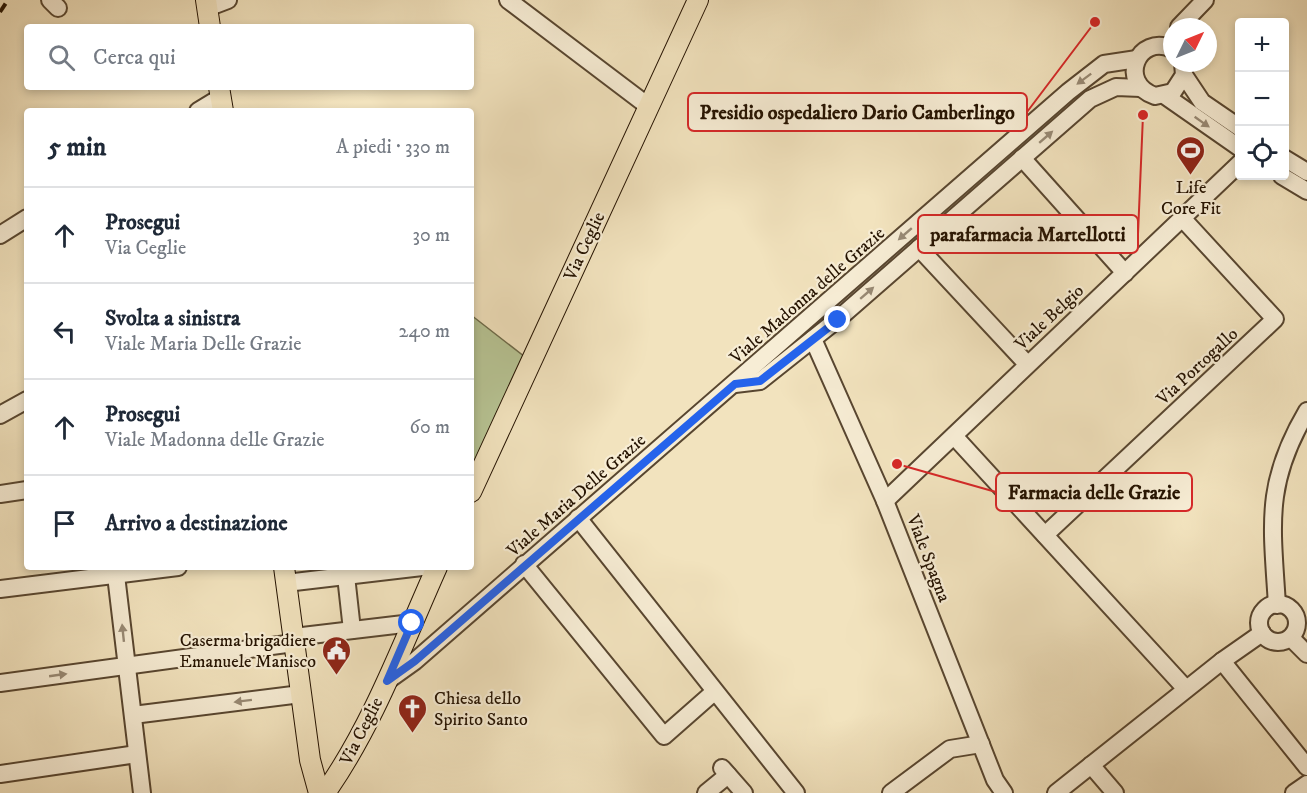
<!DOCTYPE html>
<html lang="it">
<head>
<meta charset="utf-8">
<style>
  :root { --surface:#fff; --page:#f2f2f3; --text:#1f2937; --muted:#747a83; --line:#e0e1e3 }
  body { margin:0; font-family:"IM FELL DW Pica",serif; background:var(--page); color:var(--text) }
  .controls { position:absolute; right:18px; top:18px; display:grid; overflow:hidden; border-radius:6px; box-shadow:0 3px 9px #0003 }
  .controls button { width:54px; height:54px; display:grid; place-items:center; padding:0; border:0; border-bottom:2px solid var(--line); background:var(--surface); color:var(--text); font:30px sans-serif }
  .compass { position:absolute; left:1163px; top:18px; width:54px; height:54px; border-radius:50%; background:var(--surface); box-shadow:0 3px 9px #0003; rotate:47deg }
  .stop { position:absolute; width:18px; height:18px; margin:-14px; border:4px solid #2563eb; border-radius:50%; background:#fff }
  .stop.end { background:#2563eb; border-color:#fff; box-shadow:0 2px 6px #0008 }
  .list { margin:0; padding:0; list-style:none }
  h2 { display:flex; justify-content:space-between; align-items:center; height:78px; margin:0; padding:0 24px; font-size:26px }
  h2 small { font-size:20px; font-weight:400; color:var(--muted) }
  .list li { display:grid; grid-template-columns:39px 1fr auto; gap:18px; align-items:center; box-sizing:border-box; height:96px; padding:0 24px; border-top:2px solid var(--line) }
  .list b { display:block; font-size:22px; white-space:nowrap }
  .list p { margin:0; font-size:20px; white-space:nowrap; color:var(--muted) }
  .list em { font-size:20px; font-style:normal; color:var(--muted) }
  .icon { flex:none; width:33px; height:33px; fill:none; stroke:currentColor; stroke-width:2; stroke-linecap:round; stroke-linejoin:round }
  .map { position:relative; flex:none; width:1307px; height:793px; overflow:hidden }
  .search { position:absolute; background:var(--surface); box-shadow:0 3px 9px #0003; left:24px; top:24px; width:450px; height:66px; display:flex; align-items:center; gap:15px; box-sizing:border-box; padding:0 21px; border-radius:6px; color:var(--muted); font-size:22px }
  .panel { position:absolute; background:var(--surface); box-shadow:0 3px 9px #0003; left:24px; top:108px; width:450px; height:462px; border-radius:6px }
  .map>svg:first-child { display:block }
  .green { fill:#b7c494; stroke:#6e6b4a; stroke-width:1.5 }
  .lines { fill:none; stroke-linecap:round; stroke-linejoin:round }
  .minor-casing { stroke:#584630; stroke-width:20 }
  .major-casing { stroke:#241200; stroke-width:22 }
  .minor { stroke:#f7edd5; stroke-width:16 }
  .major { stroke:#f2e3be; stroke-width:20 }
  .rail { stroke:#241200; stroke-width:4; stroke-dasharray:10 10; stroke-linecap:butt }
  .oneway { fill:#988a75 }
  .route { stroke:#2563eb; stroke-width:8 }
  .labels { text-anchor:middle; stroke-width:4.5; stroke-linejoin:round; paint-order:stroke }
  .poi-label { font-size:18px; fill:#241200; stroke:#f7edd5 }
  .street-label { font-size:18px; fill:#241200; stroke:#f7edd5 }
  .leader { fill:none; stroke:#d62828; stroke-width:2 }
  .callout-dot { fill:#d62828; stroke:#f7edd5; stroke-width:2 }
  .callout { fill:#f7edd5; stroke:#d62828; stroke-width:2 }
  .callout-label { font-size:20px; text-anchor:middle; font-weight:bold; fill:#241200 }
</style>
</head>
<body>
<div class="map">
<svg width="1307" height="793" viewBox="0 0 1307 793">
  <rect width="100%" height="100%" fill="#f2e3be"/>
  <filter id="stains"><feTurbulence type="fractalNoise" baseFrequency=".00333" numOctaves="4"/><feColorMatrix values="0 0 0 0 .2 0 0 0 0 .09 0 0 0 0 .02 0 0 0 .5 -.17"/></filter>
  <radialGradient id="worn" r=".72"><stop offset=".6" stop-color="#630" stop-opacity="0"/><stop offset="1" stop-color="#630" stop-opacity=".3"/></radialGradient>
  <polygon class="green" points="471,315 525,357 471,470"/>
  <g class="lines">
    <defs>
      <g id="minor">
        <polyline points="50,0 58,8"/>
        <polyline points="508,0 648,106"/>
        <polyline points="207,8 228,0"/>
        <polyline points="1179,27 1205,0"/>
        <path d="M1172,49c-34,-16 -55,34 -17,47l18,-4 11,-17 -1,-12"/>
        <polyline points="1184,75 1202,102 1240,128"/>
        <polyline points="1164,95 1240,148"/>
        <polyline points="198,111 221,97"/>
        <polyline points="1022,158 1125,273"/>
        <polyline points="1284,158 1307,172"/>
        <polyline points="1282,176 1307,191"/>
        <polyline points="0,235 27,218"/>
        <polyline points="919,248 1027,364"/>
        <polyline points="813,339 885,501 995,780 1004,793"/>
        <polyline points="735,384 760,381 838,319 1090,99 1116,87 1141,88"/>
        <polyline points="0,415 27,400"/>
        <polyline points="954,436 1186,689"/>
        <polyline points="0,494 27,490"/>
        <polyline points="885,501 1240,163"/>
        <polyline points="578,518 796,793"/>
        <polyline points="1045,535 1275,319 1182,218"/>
        <polyline points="524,564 664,736 714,692"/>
        <polyline points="115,567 142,793"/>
        <polyline points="346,576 352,630"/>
        <polyline points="286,583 422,567"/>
        <polyline points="0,589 178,567"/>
        <circle cx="1278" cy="623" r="19"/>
        <path d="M1277,605c-5,-81 -13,-121 30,-194"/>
        <polyline points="294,637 412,623"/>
        <polyline points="1291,638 1307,654"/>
        <polyline points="1222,661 1307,767"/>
        <polyline points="387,681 415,661 1068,92 1104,64 1137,59"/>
        <polyline points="0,683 294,643"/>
        <polyline points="133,715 301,694"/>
        <polyline points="1091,765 1115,793"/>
        <polyline points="722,768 744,793"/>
        <polyline points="0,774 137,754"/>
        <polyline points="706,793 728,775"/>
        <polyline points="891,793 950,749 981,744"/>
        <polyline points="1056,793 1222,661 1262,633"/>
        <polyline points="1294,793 1307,784"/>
      </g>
      <g id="major">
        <polyline points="206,0 210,27"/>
        <polyline points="219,87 223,111"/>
        <polyline points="471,492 698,0"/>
        <polyline points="284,567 310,760 319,793"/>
        <path d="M325,793c48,-68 78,-150 112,-226"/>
      </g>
    </defs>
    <use href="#minor" class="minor-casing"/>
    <use href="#major" class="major-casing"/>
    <use href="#minor" class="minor"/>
    <use href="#major" class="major"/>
    <polyline class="rail" points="0,12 8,0"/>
  </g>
  <defs><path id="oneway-solid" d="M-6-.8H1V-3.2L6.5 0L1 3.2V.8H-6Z" transform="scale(1.5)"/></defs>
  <g class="oneway">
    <use href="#oneway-solid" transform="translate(1084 79) rotate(143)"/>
    <use href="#oneway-solid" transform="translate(1202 122) rotate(35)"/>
    <use href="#oneway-solid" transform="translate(1046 137) rotate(-41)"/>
    <use href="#oneway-solid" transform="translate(905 234) rotate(139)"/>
    <use href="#oneway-solid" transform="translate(867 293) rotate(-41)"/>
    <use href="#oneway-solid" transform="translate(123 633) rotate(-96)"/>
    <use href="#oneway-solid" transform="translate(58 675) rotate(-8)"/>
    <use href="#oneway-solid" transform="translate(243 701) rotate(173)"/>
  </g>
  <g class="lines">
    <polyline class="route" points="412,623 387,681 415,661 735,384 760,381 838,320"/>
  </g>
  <defs>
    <symbol id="stadium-pin" viewBox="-11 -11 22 30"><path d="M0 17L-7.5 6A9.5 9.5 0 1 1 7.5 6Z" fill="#8f2418" stroke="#f7edd5"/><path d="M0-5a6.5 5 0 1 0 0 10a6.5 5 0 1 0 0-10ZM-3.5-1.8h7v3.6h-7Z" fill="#fff"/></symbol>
    <symbol id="civic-pin" viewBox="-11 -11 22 30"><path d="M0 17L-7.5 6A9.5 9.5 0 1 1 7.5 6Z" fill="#8f2418" stroke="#f7edd5"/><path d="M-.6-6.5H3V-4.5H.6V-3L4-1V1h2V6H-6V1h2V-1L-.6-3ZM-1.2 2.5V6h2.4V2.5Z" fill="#fff"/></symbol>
    <symbol id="church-pin" viewBox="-11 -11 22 30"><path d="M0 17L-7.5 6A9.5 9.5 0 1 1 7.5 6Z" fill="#8f2418" stroke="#f7edd5"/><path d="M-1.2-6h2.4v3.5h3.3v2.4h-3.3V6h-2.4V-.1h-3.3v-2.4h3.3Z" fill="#fff"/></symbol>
  </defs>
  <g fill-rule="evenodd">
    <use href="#stadium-pin" x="1174" y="134" width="33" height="45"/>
    <use href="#civic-pin" x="320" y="634" width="33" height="45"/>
    <use href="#church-pin" x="396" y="692" width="33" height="45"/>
  </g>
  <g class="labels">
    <g class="poi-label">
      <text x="1191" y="193">Life<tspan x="1191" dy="21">Core Fit</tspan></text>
      <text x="316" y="646" text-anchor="end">Caserma brigadiere<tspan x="316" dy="21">Emanuele Manisco</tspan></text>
      <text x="434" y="704" text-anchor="start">Chiesa dello<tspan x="434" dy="21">Spirito Santo</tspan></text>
    </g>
    <g class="street-label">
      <text transform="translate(584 246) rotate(-65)" y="6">Via Ceglie</text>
      <text transform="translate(807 295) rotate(-41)" y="6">Viale Madonna delle Grazie</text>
      <text transform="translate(1049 317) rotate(-43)" y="6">Viale Belgio</text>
      <text transform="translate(1197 366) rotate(-43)" y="6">Via Portogallo</text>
      <text transform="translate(576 495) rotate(-41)" y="6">Viale Maria Delle Grazie</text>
      <text transform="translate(929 558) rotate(69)" y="6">Viale Spagna</text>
      <text transform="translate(361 731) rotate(-63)" y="6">Via Ceglie</text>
    </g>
  </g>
  <path class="leader" d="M1095 22L1027 112M1143 115L1138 234M897 464L996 492"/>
  <g class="callout-dot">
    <circle cx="1095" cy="22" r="6"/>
    <circle cx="1143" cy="115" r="6"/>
    <circle cx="897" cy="464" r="6"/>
  </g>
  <g class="callout">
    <rect x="688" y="93" width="339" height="38" rx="6"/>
    <rect x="918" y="215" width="220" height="38" rx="6"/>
    <rect x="996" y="473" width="196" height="38" rx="6"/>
  </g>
  <g class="callout-label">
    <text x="857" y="119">Presidio ospedaliero Dario Camberlingo</text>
    <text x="1028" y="241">parafarmacia Martellotti</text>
    <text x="1094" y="499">Farmacia delle Grazie</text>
  </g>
  <rect width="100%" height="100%" filter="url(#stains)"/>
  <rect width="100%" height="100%" fill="url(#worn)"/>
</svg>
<div class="controls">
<button>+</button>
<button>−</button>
<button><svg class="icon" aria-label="locate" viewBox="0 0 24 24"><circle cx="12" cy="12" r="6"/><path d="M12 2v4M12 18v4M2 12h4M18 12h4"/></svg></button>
</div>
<svg class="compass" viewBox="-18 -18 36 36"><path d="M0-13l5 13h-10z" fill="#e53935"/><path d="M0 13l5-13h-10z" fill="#747a83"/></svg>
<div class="stop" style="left:412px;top:623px"></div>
<div class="stop end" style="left:838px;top:320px"></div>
<div class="search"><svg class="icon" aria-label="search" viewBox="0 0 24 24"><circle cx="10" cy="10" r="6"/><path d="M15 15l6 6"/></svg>Cerca qui</div>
<section class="panel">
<h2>5 min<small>A piedi · 330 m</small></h2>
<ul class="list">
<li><svg class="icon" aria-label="ahead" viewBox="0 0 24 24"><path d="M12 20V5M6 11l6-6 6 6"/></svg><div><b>Prosegui</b><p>Via Ceglie</p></div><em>30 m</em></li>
<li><svg class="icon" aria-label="left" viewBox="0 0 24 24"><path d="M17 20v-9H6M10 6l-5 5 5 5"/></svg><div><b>Svolta a sinistra</b><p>Viale Maria Delle Grazie</p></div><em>240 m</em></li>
<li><svg class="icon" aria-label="ahead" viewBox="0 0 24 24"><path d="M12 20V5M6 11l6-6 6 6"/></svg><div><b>Prosegui</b><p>Viale Madonna delle Grazie</p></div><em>60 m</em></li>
<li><svg class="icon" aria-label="arrive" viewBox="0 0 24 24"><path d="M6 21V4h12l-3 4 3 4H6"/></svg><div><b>Arrivo a destinazione</b></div></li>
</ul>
</section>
</div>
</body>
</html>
